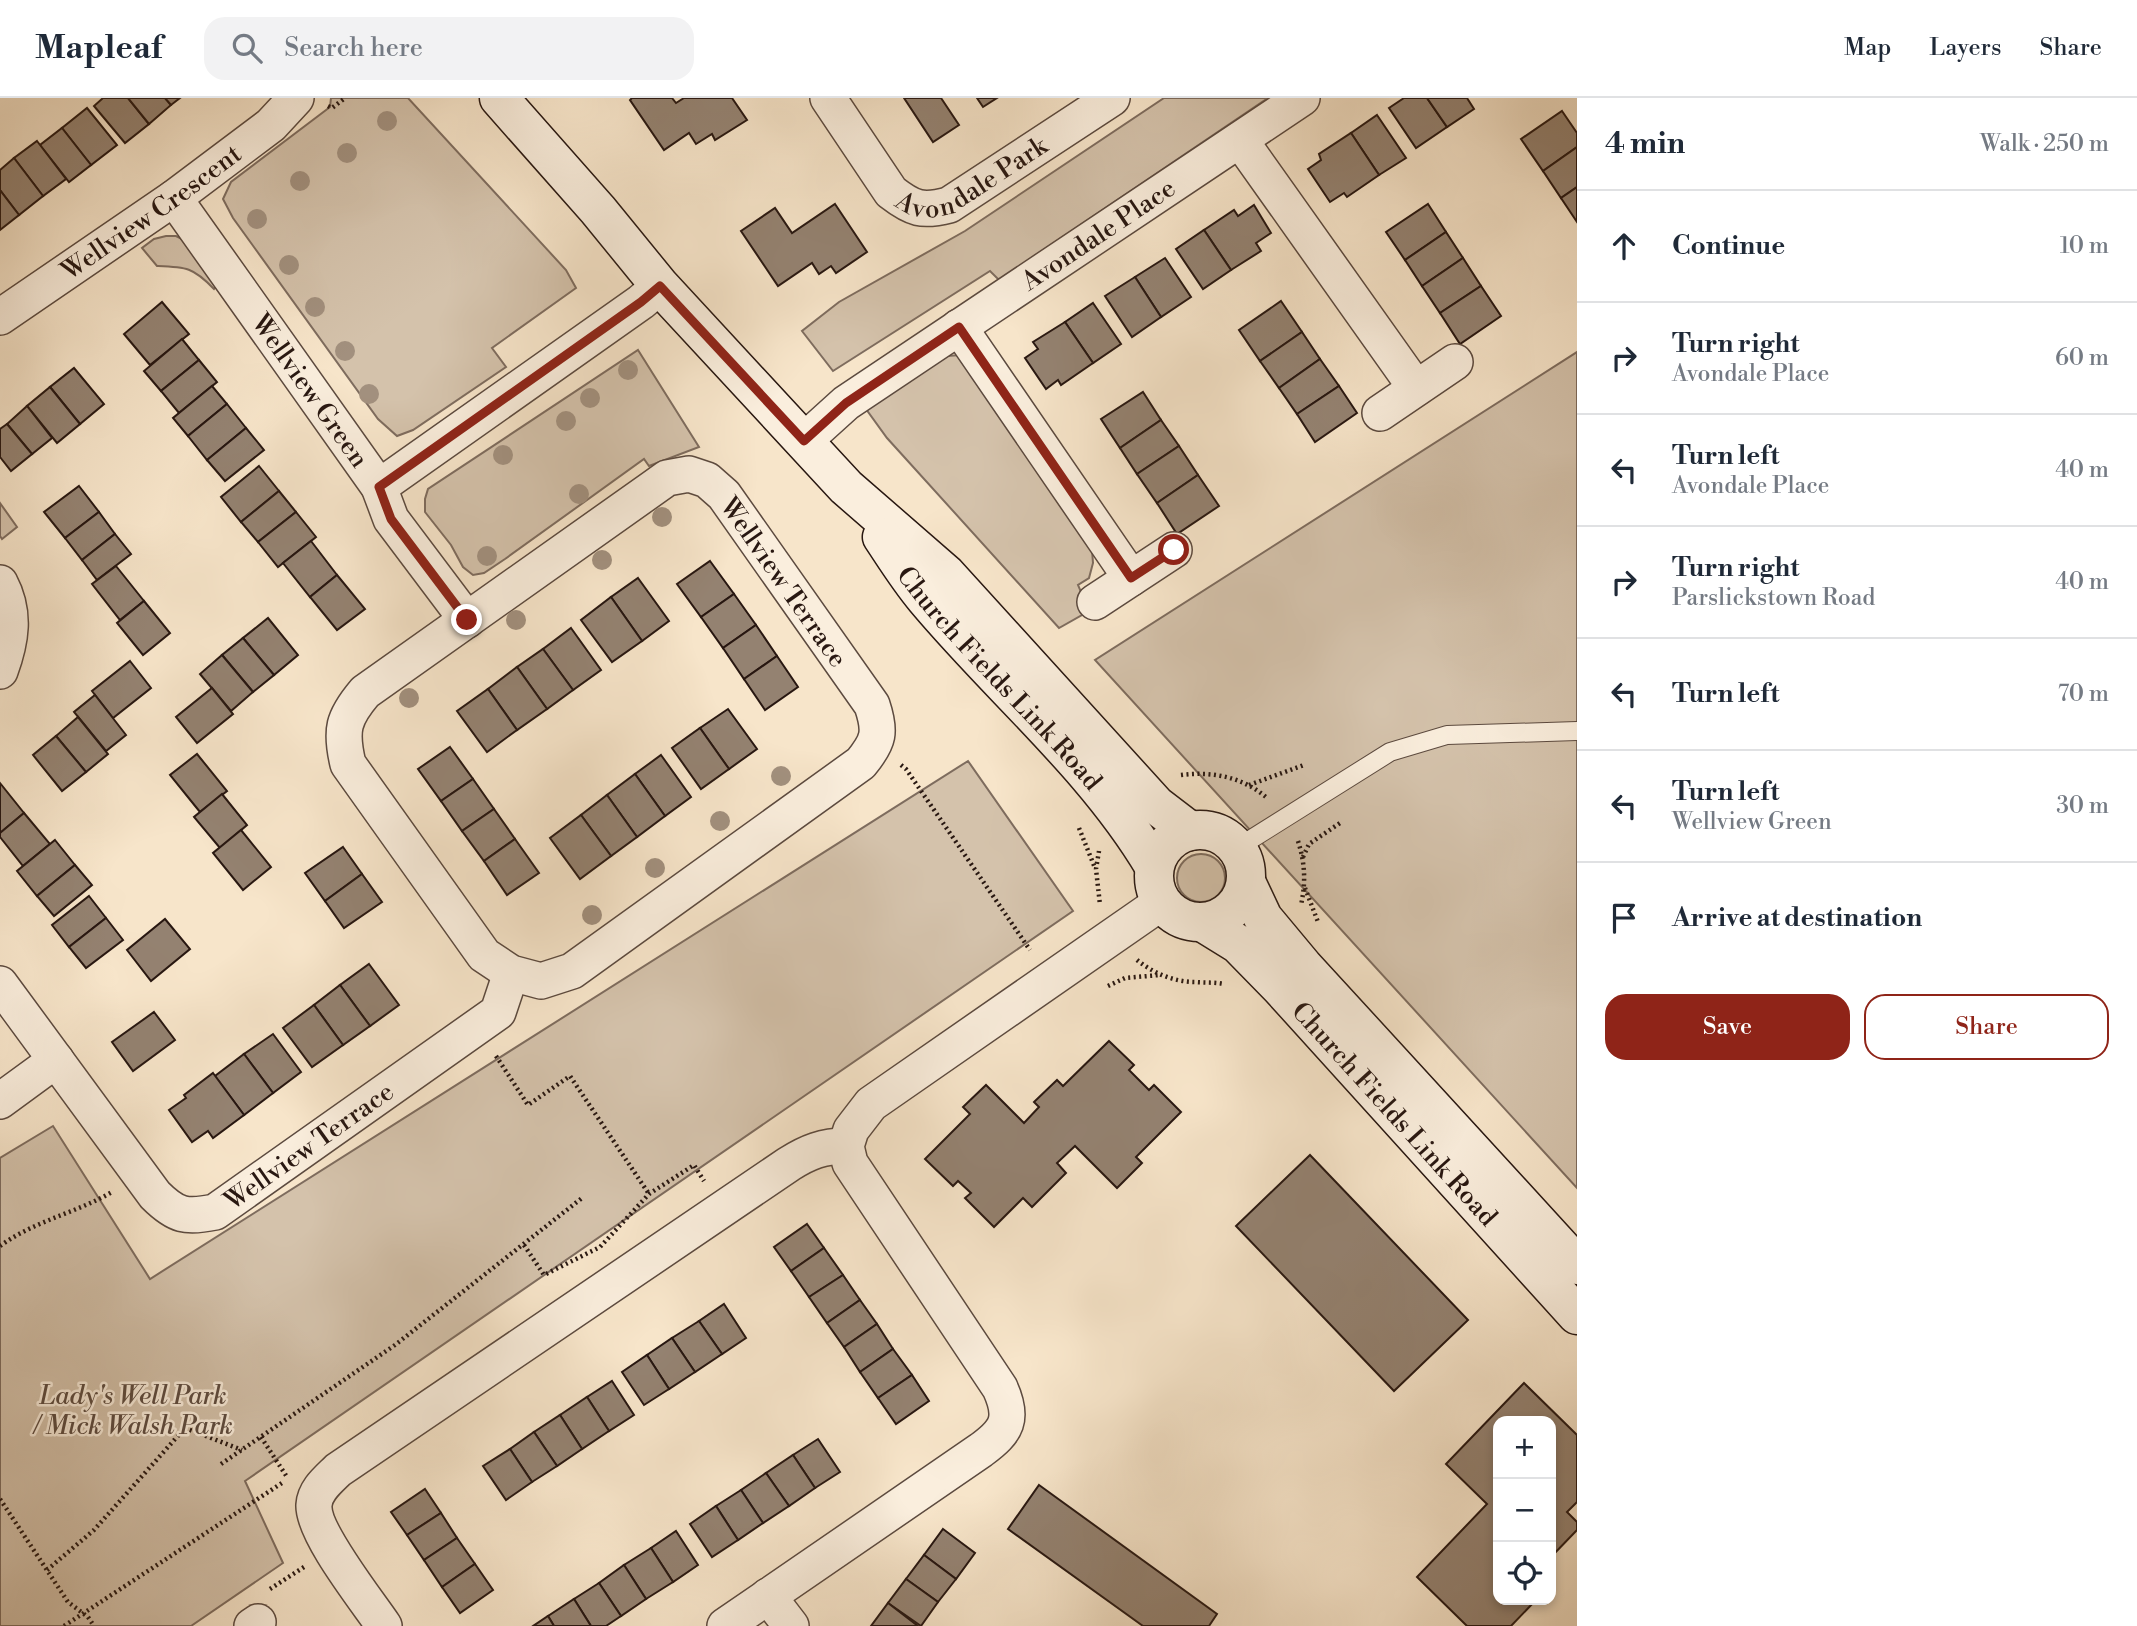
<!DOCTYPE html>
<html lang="en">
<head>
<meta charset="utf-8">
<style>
  :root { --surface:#fff; --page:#f2f2f3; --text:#1f2937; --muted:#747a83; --line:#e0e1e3; --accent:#8f2418 }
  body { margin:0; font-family:"Libre Bodoni",serif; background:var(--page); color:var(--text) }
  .controls { position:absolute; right:21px; bottom:21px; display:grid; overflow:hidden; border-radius:14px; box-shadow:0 4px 10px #0003 }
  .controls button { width:63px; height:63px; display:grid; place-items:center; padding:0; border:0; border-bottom:2px solid var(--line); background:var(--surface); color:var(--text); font:35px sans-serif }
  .stop { position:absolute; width:21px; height:21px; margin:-16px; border:5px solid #8f2418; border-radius:50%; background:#fff }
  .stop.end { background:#8f2418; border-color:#fff; box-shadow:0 2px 7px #0008 }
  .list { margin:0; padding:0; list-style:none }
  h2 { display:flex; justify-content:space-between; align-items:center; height:91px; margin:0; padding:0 28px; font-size:30px }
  h2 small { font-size:23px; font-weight:400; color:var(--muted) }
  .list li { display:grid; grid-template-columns:46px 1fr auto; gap:21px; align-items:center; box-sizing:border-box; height:112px; padding:0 28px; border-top:2px solid var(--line) }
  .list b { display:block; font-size:26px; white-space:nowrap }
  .list p { margin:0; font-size:23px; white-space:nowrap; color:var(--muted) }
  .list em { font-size:23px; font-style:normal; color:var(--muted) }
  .actions { display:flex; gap:14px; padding:21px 28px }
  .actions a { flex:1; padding:16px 0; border:2px solid var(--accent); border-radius:21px; text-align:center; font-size:24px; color:var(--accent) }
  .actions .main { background:var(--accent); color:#fff }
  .icon { flex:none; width:38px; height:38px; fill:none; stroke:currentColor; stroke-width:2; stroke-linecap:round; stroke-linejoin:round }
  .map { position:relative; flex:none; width:1577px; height:1528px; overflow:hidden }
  header { display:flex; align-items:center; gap:42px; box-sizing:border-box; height:98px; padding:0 35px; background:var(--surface); border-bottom:2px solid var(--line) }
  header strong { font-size:33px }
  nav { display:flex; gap:38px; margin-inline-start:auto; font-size:24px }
  .search { width:490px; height:63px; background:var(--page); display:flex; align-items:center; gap:18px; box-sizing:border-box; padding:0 24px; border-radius:21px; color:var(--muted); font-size:26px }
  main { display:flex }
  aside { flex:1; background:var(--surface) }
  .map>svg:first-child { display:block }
  .green { fill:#d4c2ab; stroke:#7e6c5e; stroke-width:2 }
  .building { fill:#948271; stroke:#281711; stroke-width:2 }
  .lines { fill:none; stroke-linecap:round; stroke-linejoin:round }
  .lane-casing { stroke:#5c4a3f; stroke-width:20 }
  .street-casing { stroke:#5c4a3f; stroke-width:38 }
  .secondary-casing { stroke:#281711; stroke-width:41 }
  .path { stroke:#281711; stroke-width:4.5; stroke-dasharray:2 3.5; stroke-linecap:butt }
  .lane { stroke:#faeedd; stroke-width:18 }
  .street { stroke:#faeedd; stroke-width:35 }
  .secondary { stroke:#faeedd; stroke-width:38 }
  .tree { fill:#a2907e }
  .route { stroke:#8f2418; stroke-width:9 }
  .labels { text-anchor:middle; stroke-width:5; stroke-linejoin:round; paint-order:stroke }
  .street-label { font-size:26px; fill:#281711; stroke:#faeedd }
  .park-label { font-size:26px; font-style:italic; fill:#5c4a3f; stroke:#faeedd }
</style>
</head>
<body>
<header>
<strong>Mapleaf</strong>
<div class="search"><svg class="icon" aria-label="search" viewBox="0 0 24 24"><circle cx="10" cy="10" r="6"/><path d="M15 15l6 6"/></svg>Search here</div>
<nav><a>Map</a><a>Layers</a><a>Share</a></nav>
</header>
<main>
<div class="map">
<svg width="1577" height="1528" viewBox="0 0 1577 1528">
  <rect width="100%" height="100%" fill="#f7e5ca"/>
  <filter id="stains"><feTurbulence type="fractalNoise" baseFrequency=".00286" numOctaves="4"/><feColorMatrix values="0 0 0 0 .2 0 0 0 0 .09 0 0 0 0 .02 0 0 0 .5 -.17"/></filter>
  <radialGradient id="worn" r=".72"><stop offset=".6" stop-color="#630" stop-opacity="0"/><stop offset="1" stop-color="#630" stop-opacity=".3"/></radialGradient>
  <g class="green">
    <polygon points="331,0 408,0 566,172 576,190 492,250 506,269 413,332 397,338 378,321 233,120 223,101 231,84 330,9"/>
    <polygon points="1164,0 1268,0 999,182 990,173 833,273 802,233 839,204 965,133"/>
    <path d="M166,138h10l8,4 33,45 -3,4c-21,-22 -28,-22 -57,-23l-15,-18 12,-9z"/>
    <polygon points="638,252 699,349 649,368 644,361 505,461 484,475 473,477 463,469 451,447 425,414 425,401 428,391"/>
    <polygon points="1577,254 1577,1090 1095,562"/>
    <polygon points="961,257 1092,452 1093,465 1089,480 1078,487 1089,513 1059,530 887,340 866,311 947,258"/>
    <polygon points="0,405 17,429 2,441 0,438"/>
    <polygon points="968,663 1073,813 245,1383 283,1465 191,1528 0,1528 0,1060 53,1028 150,1181"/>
    <circle cx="1201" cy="780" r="24"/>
  </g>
  <g class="building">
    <polygon points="103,0 128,0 149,26 125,45 94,8"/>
    <polygon points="128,0 165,0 171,7 149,26"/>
    <polygon points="165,0 180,0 171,7"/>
    <polygon points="632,0 672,0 676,5 684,0 732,0 747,22 715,42 712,36 696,46 689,35 664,52 630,2"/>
    <polygon points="904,0 941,0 959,27 933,44"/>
    <polygon points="977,0 997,0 983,9"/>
    <polygon points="1404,0 1427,0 1447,29 1416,50 1389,10"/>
    <polygon points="1427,0 1467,0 1474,11 1447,29"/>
    <polygon points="87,10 117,47 91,67 62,30"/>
    <polygon points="1562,13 1577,35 1577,49 1543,73 1521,41"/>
    <polygon points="1377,17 1406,60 1379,77 1351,35"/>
    <polygon points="62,30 91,67 69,84 40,47"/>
    <polygon points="1351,35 1379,77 1347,99 1344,95 1330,104 1308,71 1321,62 1319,56"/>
    <polygon points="37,43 66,81 43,98 14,60"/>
    <polygon points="1577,49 1577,89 1561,100 1543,73"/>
    <polygon points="14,60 43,98 19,117 0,92 0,72"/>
    <polygon points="1577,89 1577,124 1561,100"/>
    <polygon points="0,92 19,117 0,132"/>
    <polygon points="835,106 867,154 836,175 831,168 819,176 812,165 778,188 741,133 775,110 792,135"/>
    <polygon points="1428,106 1446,134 1405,162 1386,134"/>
    <polygon points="1254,107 1271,135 1256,145 1261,153 1231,172 1204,132 1234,112 1238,118"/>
    <polygon points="1204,132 1231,172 1203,191 1176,151"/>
    <polygon points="1446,134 1463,160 1422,188 1405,162"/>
    <polygon points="1165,160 1191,199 1161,219 1135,179"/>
    <polygon points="1463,160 1481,188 1440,215 1422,188"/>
    <polygon points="1135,179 1161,219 1132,239 1105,198"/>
    <polygon points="1481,188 1501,218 1460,246 1440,215"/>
    <polygon points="1281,203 1302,234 1260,263 1239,232"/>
    <polygon points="162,204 189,236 150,267 124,236"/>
    <polygon points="1093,205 1121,246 1093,265 1065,224"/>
    <polygon points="1065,224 1093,265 1061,287 1058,282 1046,291 1025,260 1038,251 1033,244"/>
    <polygon points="1302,234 1320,261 1279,290 1260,263"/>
    <polygon points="182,241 199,262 161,293 144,273"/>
    <polygon points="1320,261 1339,288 1297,316 1279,290"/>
    <polygon points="199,262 217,284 179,315 161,293"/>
    <polygon points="74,270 104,306 80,326 50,289"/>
    <polygon points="212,288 227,306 188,338 173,320"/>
    <polygon points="1339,288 1357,315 1315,344 1297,316"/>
    <polygon points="50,289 80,326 57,345 27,308"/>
    <polygon points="1143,294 1161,322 1120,350 1101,321"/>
    <polygon points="227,306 246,330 207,362 188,338"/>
    <polygon points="27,308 52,340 32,356 7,326"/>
    <polygon points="1161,322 1179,348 1137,376 1120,350"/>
    <polygon points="7,326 32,356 11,373 0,359 0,331"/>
    <polygon points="246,330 264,352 225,383 207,362"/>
    <polygon points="1179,348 1198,377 1157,405 1137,376"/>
    <polygon points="259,368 279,393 241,424 221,399"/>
    <polygon points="1198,377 1219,408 1177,436 1157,405"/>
    <polygon points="79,388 99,414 65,440 44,414"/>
    <polygon points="279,393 296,414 258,444 241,424"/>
    <polygon points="99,414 115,436 82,462 65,440"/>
    <polygon points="296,414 316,439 278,469 258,444"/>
    <polygon points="115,436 131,456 97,482 82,462"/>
    <polygon points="311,443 337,477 310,499 283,465"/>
    <polygon points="710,463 734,496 701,519 677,486"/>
    <polygon points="116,468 144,503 120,522 92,486"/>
    <polygon points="337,477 365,511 337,532 310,499"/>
    <polygon points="638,480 669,523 642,543 611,499"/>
    <polygon points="734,496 756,527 723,550 701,519"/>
    <polygon points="611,499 642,543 612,564 581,522"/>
    <polygon points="144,503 170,535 143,557 117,525"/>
    <polygon points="268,520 298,557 274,577 243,540"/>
    <polygon points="756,527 777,558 744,581 723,550"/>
    <polygon points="571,530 601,572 573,592 543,551"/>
    <polygon points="243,540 274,577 253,594 222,557"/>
    <polygon points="543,551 573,592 547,611 517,569"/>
    <polygon points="222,557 253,594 231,613 200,576"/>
    <polygon points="777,558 798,589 765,612 744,581"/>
    <polygon points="130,563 151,590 113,620 92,593"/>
    <polygon points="517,569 547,611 517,632 488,591"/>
    <polygon points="212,590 233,616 197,645 176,619"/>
    <polygon points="488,591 517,632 487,654 457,613"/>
    <polygon points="95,597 126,637 106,653 74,614"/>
    <polygon points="728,611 757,651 729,671 700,630"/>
    <polygon points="78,619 108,656 86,674 56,638"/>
    <polygon points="700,630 729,671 701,691 672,650"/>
    <polygon points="56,638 86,674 62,693 33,657"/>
    <polygon points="450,649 473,681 441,703 418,671"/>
    <polygon points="197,656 227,693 200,714 170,677"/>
    <polygon points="661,657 691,699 665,718 635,676"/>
    <polygon points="635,676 665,718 637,739 607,697"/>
    <polygon points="473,681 494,711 462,733 441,703"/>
    <polygon points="0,685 24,715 0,735"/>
    <polygon points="222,696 247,727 220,750 194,719"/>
    <polygon points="607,697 637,739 611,758 581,717"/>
    <polygon points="494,711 515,741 484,763 462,733"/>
    <polygon points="24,715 50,746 23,768 0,739 0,735"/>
    <polygon points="581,717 611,758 580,781 550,740"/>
    <polygon points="241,732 271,769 243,792 213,755"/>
    <polygon points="515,741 539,775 507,797 484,763"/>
    <polygon points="55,742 75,767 37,798 17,773"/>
    <polygon points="343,749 362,776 325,803 305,775"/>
    <polygon points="75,767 92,787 54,818 37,798"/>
    <polygon points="362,776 382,804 344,830 325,803"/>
    <polygon points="89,798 106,820 69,849 52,827"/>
    <polygon points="106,820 123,842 86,870 69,849"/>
    <polygon points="165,821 190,851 151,883 127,852"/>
    <polygon points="369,866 399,907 370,928 340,887"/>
    <polygon points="340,887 370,928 343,947 314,907"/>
    <polygon points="314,907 343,947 312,969 283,930"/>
    <polygon points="154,914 175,942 133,973 112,944"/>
    <polygon points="273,936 301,974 273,995 244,956"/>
    <polygon points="1109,943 1134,967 1129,972 1149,992 1154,987 1181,1014 1136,1059 1142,1065 1117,1090 1075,1048 1057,1065 1066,1075 1032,1109 1023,1100 994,1129 965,1100 971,1095 958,1083 953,1088 925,1061 970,1016 963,1009 986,987 1024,1025 1039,1009 1034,1004 1057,982 1063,988"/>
    <polygon points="244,956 273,995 244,1017 215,978"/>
    <polygon points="213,975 244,1017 213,1040 208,1033 192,1044 169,1012 186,1000 184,997"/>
    <polygon points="1310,1057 1468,1222 1394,1293 1236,1128"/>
    <polygon points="807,1126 824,1150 791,1173 774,1149"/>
    <polygon points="824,1150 843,1177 809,1199 791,1173"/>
    <polygon points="843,1177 860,1202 827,1225 809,1199"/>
    <polygon points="860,1202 877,1226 844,1249 827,1225"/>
    <polygon points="724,1206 746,1240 722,1256 699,1223"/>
    <polygon points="699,1223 722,1256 695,1274 672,1240"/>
    <polygon points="877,1226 893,1251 860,1274 844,1249"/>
    <polygon points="672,1240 695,1274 669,1291 647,1257"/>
    <polygon points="893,1251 912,1277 878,1300 860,1274"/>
    <polygon points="647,1257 669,1291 644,1307 622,1274"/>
    <polygon points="912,1277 929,1303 896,1326 878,1300"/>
    <polygon points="612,1283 634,1317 609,1333 587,1299"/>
    <polygon points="1524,1285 1577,1337 1577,1404 1567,1414 1577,1424 1577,1432 1551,1459 1551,1323 1498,1323 1498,1502 1536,1502 1511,1528 1467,1528 1417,1479 1487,1406 1446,1366"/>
    <polygon points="587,1299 609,1333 582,1351 560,1317"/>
    <polygon points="560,1317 582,1351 557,1368 534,1334"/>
    <polygon points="534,1334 557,1368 532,1384 510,1351"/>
    <polygon points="818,1341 840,1374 815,1390 793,1357"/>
    <polygon points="510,1351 532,1384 506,1402 483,1368"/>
    <polygon points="793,1357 815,1390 789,1408 766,1375"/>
    <polygon points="766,1375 789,1408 763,1425 741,1392"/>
    <polygon points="1039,1387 1217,1516 1209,1528 1143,1528 1008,1431"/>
    <polygon points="425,1391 441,1415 407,1437 391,1414"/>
    <polygon points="741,1392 763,1425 738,1442 716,1408"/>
    <polygon points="716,1408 738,1442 712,1459 690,1426"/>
    <polygon points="441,1415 457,1440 424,1462 407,1437"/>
    <polygon points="943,1431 975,1455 956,1481 924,1457"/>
    <polygon points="676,1433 698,1467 673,1484 651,1450"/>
    <polygon points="457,1440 475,1466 442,1489 424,1462"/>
    <polygon points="651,1450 673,1484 646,1501 624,1467"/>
    <polygon points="924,1457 956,1481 938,1504 906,1481"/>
    <polygon points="475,1466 493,1492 460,1515 442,1489"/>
    <polygon points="624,1467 646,1501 621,1518 599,1485"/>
    <polygon points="906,1481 938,1504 921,1528 888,1505"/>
    <polygon points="599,1485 621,1518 606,1528 591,1528 574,1501"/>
    <polygon points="574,1501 591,1528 554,1528 548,1518"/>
    <polygon points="888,1505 918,1528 871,1528"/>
    <polygon points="548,1518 554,1528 533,1528"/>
  </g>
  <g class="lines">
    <defs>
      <polyline id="lane" points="1237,750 1390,654 1447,637 1577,633"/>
      <g id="street">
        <path id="s1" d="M828,0l63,94c22,17 31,20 58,13l163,-107"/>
        <polyline points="1240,42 1416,290"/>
        <path id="s2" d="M174,100l205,289 12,32 76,101"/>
        <path id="s3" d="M0,219l174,-119 97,-73 25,-27"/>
        <polyline points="959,229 1131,480"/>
        <polyline points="1380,315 1455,264"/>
        <path id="s4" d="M804,343l42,-38 456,-305"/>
        <path d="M689,376l18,6 17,15 148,210c9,27 7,36 -11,58l-289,208 -31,10 -30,-8 -27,-18 -136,-191c-8,-34 -5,-46 17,-72l288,-204 14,-10z"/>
        <polyline points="379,389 641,204 660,188"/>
        <path d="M0,485c16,30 11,58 0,88"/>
        <polyline points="1095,504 1174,452"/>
        <path id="s5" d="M0,886l155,211c21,21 31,23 60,17l283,-200 13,-39"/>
        <polyline points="0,1003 56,962"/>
        <polyline points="768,1498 791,1528"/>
        <polyline points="252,1528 258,1524"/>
        <path d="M384,1528c-16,-24 -72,-94 -70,-121 1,-15 14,-25 24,-35l451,-306c19,-12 34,-18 57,-18"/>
        <path d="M725,1528l256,-176c26,-19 33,-31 19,-62l-150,-225 -4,-17 5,-16 20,-26 291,-202"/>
      </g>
      <g id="secondary">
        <polyline points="499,0 598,112 660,188 846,389 946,476 1156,707 1190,733"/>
        <path id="s6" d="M882,439c14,21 27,42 43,61 75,90 169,167 229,268"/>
        <circle cx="1200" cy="778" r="46"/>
        <polyline points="1247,786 1263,820 1303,868 1577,1167"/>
        <path id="s7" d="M1204,825l34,21 43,44 296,327"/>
      </g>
    </defs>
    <use href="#lane" class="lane-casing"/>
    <use href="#street" class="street-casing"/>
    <use href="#secondary" class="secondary-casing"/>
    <g class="path">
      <polyline points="328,8 332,10 345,0"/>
      <polyline points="901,667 906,671 1030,852"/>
      <path d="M1181,677c31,-4 62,2 86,23"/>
      <polyline points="1249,687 1304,667"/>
      <polyline points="1079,730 1095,770"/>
      <path d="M1298,743c7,22 8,41 3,64"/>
      <polyline points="1099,753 1096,771 1100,807"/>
      <polyline points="1303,759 1309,746 1340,725"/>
      <polyline points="1305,790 1318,824"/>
      <path d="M1137,862c16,13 37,22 58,22 10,1 19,0 29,2"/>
      <polyline points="1108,888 1125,880 1160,877"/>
      <polyline points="496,958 528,1007 570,978 649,1096"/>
      <polyline points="524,1147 544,1177 600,1149 649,1096 694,1067 704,1083"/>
      <path d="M0,1148c34,-25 76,-33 112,-54"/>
      <polyline points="261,1339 287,1379"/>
      <polyline points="221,1366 395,1247 582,1100"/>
      <polyline points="0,1401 68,1504 88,1519 94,1528"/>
      <polyline points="47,1472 94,1432 185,1330 242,1352"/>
      <polyline points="270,1491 304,1469"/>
      <polyline points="64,1528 282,1385"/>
    </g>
    <use href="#lane" class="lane"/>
    <use href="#street" class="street"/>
    <use href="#secondary" class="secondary"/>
  </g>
  <g class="tree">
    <circle cx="387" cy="23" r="10"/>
    <circle cx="347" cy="55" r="10"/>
    <circle cx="300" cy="83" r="10"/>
    <circle cx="257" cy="121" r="10"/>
    <circle cx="289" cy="167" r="10"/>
    <circle cx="315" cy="209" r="10"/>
    <circle cx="345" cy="253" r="10"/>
    <circle cx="628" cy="272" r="10"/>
    <circle cx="369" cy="296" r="10"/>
    <circle cx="590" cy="300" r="10"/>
    <circle cx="566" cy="323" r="10"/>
    <circle cx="503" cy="357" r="10"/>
    <circle cx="579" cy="396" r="10"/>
    <circle cx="662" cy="419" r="10"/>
    <circle cx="487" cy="458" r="10"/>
    <circle cx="602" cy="462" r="10"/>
    <circle cx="516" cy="522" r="10"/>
    <circle cx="409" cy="600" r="10"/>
    <circle cx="781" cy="678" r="10"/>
    <circle cx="720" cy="723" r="10"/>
    <circle cx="655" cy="770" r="10"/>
    <circle cx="592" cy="817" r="10"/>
  </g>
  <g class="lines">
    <polyline class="route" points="467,522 391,421 379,389 641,204 660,188 804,343 846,305 959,229 1131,480 1174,452"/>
  </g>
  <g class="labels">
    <g class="street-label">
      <text dy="9" stroke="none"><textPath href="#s1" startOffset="206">Avondale Park</textPath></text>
      <text dy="9" stroke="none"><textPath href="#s3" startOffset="184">Wellview Crescent</textPath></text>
      <text dy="9" stroke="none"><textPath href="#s4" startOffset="360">Avondale Place</textPath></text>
      <text dy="9" stroke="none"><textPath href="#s2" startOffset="236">Wellview Green</textPath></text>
      <text transform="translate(784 484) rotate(55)" y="9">Wellview Terrace</text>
      <text dy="9" stroke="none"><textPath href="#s6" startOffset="184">Church Fields Link Road</textPath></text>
      <text dy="9" stroke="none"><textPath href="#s7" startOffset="271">Church Fields Link Road</textPath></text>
      <text dy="9" stroke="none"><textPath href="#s5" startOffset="443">Wellview Terrace</textPath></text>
    </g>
    <g class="park-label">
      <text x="133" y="1306">Lady's Well Park<tspan x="133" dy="30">/ Mick Walsh Park</tspan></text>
    </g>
  </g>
  <rect width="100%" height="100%" filter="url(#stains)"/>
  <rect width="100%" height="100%" fill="url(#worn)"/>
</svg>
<div class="controls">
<button>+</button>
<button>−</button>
<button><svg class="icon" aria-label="locate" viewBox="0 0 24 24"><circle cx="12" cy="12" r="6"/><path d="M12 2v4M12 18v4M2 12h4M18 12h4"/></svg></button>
</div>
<div class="stop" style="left:1174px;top:452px"></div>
<div class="stop end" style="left:467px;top:522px"></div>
</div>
<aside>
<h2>4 min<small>Walk · 250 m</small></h2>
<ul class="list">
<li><svg class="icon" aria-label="ahead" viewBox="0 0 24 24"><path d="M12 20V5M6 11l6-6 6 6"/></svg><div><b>Continue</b></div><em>10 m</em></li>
<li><svg class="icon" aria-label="right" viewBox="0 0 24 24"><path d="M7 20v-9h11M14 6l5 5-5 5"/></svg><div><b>Turn right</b><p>Avondale Place</p></div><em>60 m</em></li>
<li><svg class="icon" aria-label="left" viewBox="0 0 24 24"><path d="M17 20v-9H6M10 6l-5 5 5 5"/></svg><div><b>Turn left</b><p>Avondale Place</p></div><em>40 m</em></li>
<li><svg class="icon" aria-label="right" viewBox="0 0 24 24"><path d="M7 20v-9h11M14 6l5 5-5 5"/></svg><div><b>Turn right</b><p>Parslickstown Road</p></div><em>40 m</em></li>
<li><svg class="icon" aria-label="left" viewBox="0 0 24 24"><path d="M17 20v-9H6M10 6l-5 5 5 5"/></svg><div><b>Turn left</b></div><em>70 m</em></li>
<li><svg class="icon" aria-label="left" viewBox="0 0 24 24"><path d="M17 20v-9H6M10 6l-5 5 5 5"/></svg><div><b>Turn left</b><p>Wellview Green</p></div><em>30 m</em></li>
<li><svg class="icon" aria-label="arrive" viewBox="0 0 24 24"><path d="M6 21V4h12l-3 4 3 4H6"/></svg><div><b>Arrive at destination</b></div></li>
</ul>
<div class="actions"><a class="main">Save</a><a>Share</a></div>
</aside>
</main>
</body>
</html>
